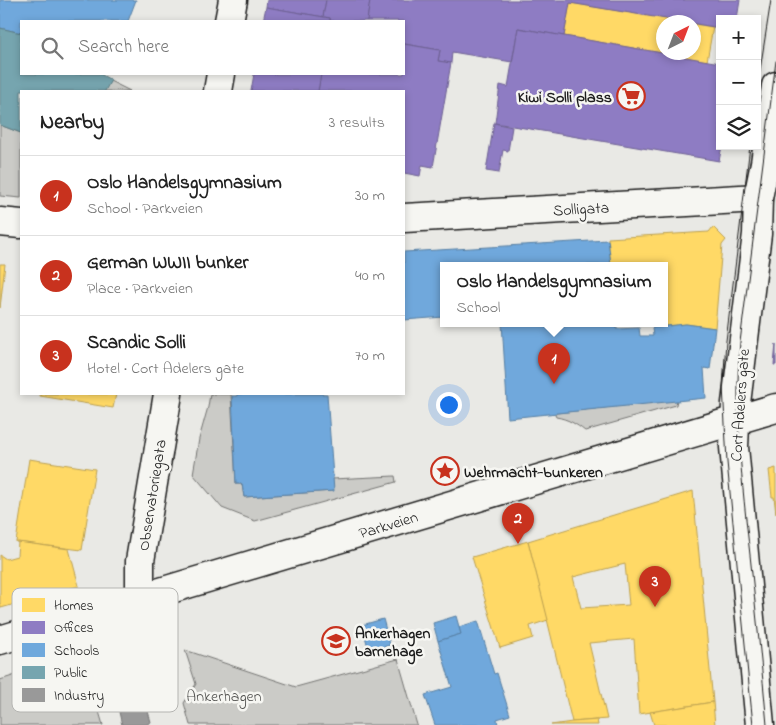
<!DOCTYPE html>
<html lang="en">
<head>
<meta charset="utf-8">
<style>
  :root { --surface:#fff; --page:#f6f6f6; --text:#222; --muted:#767676; --line:#e0e0e0; --accent:#c8321e }
  body { margin:0; font-family:"Indie Flower",sans-serif; background:var(--page); color:var(--text) }
  .controls { position:absolute; right:15px; top:15px; display:grid; overflow:hidden; border-radius:0px; box-shadow:0 2px 8px #0003 }
  .controls button { width:45px; height:45px; display:grid; place-items:center; padding:0; border:0; border-bottom:1px solid var(--line); background:var(--surface); color:var(--text); font:25px sans-serif }
  .compass { position:absolute; left:656px; top:15px; width:45px; height:45px; border-radius:50%; background:var(--surface); box-shadow:0 2px 8px #0003; rotate:42deg }
  .you { position:absolute; left:448px; top:404px; width:18px; height:18px; margin:-12px; border:4px solid #fff; border-radius:50%; background:#1a73e8; box-shadow:0 0 0 8px #1a73e833 }
  .badge { display:grid; place-items:center; width:32px; height:32px; border-radius:50%; background:var(--accent); color:#fff; font-size:16px; font-weight:700 }
  .pin { position:absolute; translate:-50% -41px; filter:drop-shadow(0 1px 2px #0008) }
  .pin::after { content:''; position:absolute; top:26px; width:18px; height:15px; background:inherit; clip-path:polygon(0 0,100% 0,50% 100%) }
  .popup { position:absolute; left:440px; top:262px; width:228px; height:65px; box-sizing:border-box; display:grid; place-content:center; border-radius:0px; background:var(--surface); filter:drop-shadow(0 1px 4px #0005); font-size:16px; white-space:nowrap; color:var(--muted) }
  .popup b { font-size:19px; color:var(--text) }
  .popup::after { content:''; position:absolute; left:50%; top:100%; margin-left:-10px; border:10px solid transparent; border-top-color:var(--surface) }
  .list { margin:0; padding:0; list-style:none }
  h2 { display:flex; justify-content:space-between; align-items:center; height:65px; margin:0; padding:0 20px; font-size:21px }
  h2 small { font-size:16px; font-weight:400; color:var(--muted) }
  .list li { display:grid; grid-template-columns:32px 1fr auto; gap:15px; align-items:center; box-sizing:border-box; height:80px; padding:0 20px; border-top:1px solid var(--line) }
  .list b { display:block; font-size:19px; white-space:nowrap }
  .list p { margin:0; font-size:16px; white-space:nowrap; color:var(--muted) }
  .list em { font-size:16px; font-style:normal; color:var(--muted) }
  .icon { flex:none; width:28px; height:28px; fill:none; stroke:currentColor; stroke-width:2; stroke-linecap:round; stroke-linejoin:round }
  .map { position:relative; flex:none; width:776px; height:725px; overflow:hidden }
  .search { position:absolute; background:var(--surface); box-shadow:0 2px 8px #0003; left:20px; top:20px; width:385px; height:55px; display:flex; align-items:center; gap:12px; box-sizing:border-box; padding:0 18px; border-radius:0px; color:var(--muted); font-size:19px }
  .panel { position:absolute; background:var(--surface); box-shadow:0 2px 8px #0003; left:20px; top:90px; width:385px; height:305px; border-radius:0px }
  .map>svg:first-child { display:block }
  .green { fill:#cbcbc7; stroke:#747472 }
  .homes { fill:#ffd966; stroke:#bba050; fill-rule:evenodd }
  .offices { fill:#8e7cc3; stroke:#6c5f91 }
  .schools { fill:#6fa8dc; stroke:#567ea2 }
  .public { fill:#76a5af; stroke:#5b7c83 }
  .industry { fill:#999; stroke:#747474 }
  .lines { fill:none; stroke-linecap:round; stroke-linejoin:round }
  .minor-casing { stroke:#1c1c1c; stroke-width:31 }
  .minor { stroke:#f6f6f2; stroke-width:28 }
  .tram { stroke:#1c1c1c; stroke-width:1 }
  .labels { text-anchor:middle; stroke-width:5; stroke-linejoin:round; paint-order:stroke }
  .poi-label { font-size:16px; font-weight:bold; fill:#1c1c1c; stroke:#f6f6f2; text-anchor:start }
  .street-label { font-size:16px; fill:#1c1c1c; stroke:#f6f6f2 }
  .park-label { font-size:16px; fill:#51514f; stroke:#f6f6f2 }
  .key { fill:#f6f6f2; stroke:#b5b5b2; stroke-width:1 }
  .key-label { font-size:14px; fill:#1c1c1c }
</style>
</head>
<body>
<div class="map">
<svg width="776" height="725" viewBox="0 0 776 725">
  <rect width="100%" height="100%" fill="#e9e9e5"/>
  <filter id="ink" filterUnits="userSpaceOnUse"><feTurbulence type="fractalNoise" baseFrequency=".02" numOctaves="2"/><feDisplacementMap in="SourceGraphic" scale="10" xChannelSelector="R" yChannelSelector="G"/><feConvolveMatrix kernelMatrix="1 2 1 2 8 2 1 2 1" color-interpolation-filters="sRGB"/></filter>
  <g filter="url(#ink)">
    <g class="green">
      <polygon points="108,80 130,91 104,91"/>
      <polygon points="0,125 21,133 21,198 0,196"/>
      <polygon points="210,394 231,394 236,484 242,484 244,497 333,491 332,479 395,476 396,482 255,521 222,508 193,474 199,439 208,407"/>
      <path d="M677,400l-1,5 -91,26c-9,-7 -17,-12 -29,-14l-1,-2 1,-2z"/>
      <polygon points="185,650 296,687 398,659 417,725 190,725 184,703 196,684"/>
      <polygon points="82,654 103,725 0,725 0,680"/>
    </g>
    <g class="homes">
      <polygon points="570,3 687,22 664,22 664,52 694,52 694,24 713,27 707,61 564,36"/>
      <polygon points="713,227 726,240 722,245 715,328 686,324 658,327 659,323 664,323 664,265 611,265 608,238 709,232"/>
      <polygon points="0,264 5,264 0,308"/>
      <polygon points="40,394 116,394 113,408 40,396"/>
      <polygon points="29,459 95,469 82,550 16,542"/>
      <polygon points="776,468 776,514 774,497 772,497 769,470"/>
      <path d="M693,491l20,211 -74,12 -5,-75 -45,4 18,76 -35,3 -44,-181zM625,564l4,41 -48,3 -8,-31z"/>
      <polygon points="528,541 548,620 530,626 533,638 500,648 472,557"/>
      <polygon points="18,542 69,549 79,586 1,608 0,603 0,555 6,559 17,556"/>
      <polygon points="713,702 715,725 654,725 650,712"/>
      <polygon points="597,720 598,725 551,725 572,722"/>
    </g>
    <g class="offices">
      <polygon points="267,0 326,0 323,17 266,7"/>
      <polygon points="326,0 370,0 367,21 330,21 330,18 323,17"/>
      <polygon points="370,0 740,0 737,19 720,19 720,28 570,3 564,36 518,28 512,62 452,52 451,63 438,61 440,50 404,44 404,21 367,21"/>
      <polygon points="266,7 330,18 330,21 263,21"/>
      <polygon points="518,28 720,63 720,146 722,146 719,161 495,123 500,85 508,87"/>
      <polygon points="404,44 440,50 438,61 451,63 433,167 422,165 420,176 404,173 404,91 318,91 321,74 404,74"/>
      <polygon points="254,74 321,74 318,91 251,91"/>
      <polygon points="494,123 512,127 508,151 503,150 499,173 486,171"/>
      <polygon points="776,344 776,365 774,365"/>
    </g>
    <g class="schools">
      <polygon points="0,0 136,0 128,21 21,21 21,33 0,28"/>
      <polygon points="608,240 611,265 444,265 444,317 404,320 404,252"/>
      <polygon points="502,323 616,323 616,329 639,328 640,336 653,336 652,328 658,327 686,324 715,328 710,369 704,368 706,398 508,418"/>
      <polygon points="237,394 327,394 334,491 244,497 242,484 236,484 232,396 237,396"/>
      <polygon points="456,616 461,634 438,641 433,623"/>
      <polygon points="383,619 390,645 369,651 362,625"/>
      <polygon points="478,621 494,674 497,673 510,715 497,719 498,725 435,725 425,695 452,687 438,641 461,634 459,627"/>
    </g>
    <polygon class="public" points="0,28 21,33 21,74 100,74 111,80 105,91 21,91 21,133 0,125"/>
    <g class="industry">
      <polygon points="122,646 127,664 132,662 137,678 111,686 106,669 98,671 93,654"/>
      <polygon points="146,704 151,722 145,725 122,725 119,712"/>
    </g>
    <g class="lines">
      <defs>
        <g id="minor">
          <polyline points="229,21 233,0"/>
          <polyline points="218,91 221,74"/>
          <polyline points="404,218 758,198"/>
          <polyline points="0,222 21,224"/>
          <polyline points="140,597 140,561 168,394"/>
          <polyline points="0,640 776,408"/>
          <polyline points="760,725 734,447 736,403 757,234 758,198 765,163 776,86"/>
        </g>
      </defs>
      <use href="#minor" class="minor-casing"/>
      <use href="#minor" class="minor"/>
      <g class="tram">
        <polyline points="757,89 771,0"/>
        <polyline points="750,146 726,341 723,386 727,462 753,725"/>
        <path d="M767,725c-5,-57 -11,-114 -17,-170 -8,-71 -16,-142 -10,-213l36,-281"/>
      </g>
    </g>
  </g>
  <defs>
    <symbol id="supermarket-ring" viewBox="-11 -11 22 22"><circle r="9.5" fill="#f6f6f2" stroke="#c8321e" stroke-width="1.5"/><path d="M-6-5.5h2.5l.6 2H6L4.5 2H-2.5L-4.4-4H-6ZM-1.5 3.2a1.3 1.3 0 1 0 .1 0ZM3 3.2a1.3 1.3 0 1 0 .1 0Z" fill="#c8321e"/></symbol>
    <symbol id="sight-ring" viewBox="-11 -11 22 22"><circle r="9.5" fill="#f6f6f2" stroke="#c8321e" stroke-width="1.5"/><path d="M0-6L1.8-2.2L6-1.7L2.9 1.2L3.7 5.4L0 3.3L-3.7 5.4L-2.9 1.2L-6-1.7L-1.8-2.2Z" fill="#c8321e"/></symbol>
    <symbol id="school-ring" viewBox="-11 -11 22 22"><circle r="9.5" fill="#f6f6f2" stroke="#c8321e" stroke-width="1.5"/><path d="M0-5L7-2L0 1L-7-2ZM-4 1L0 2.5L4 1V4Q0 6-4 4Z" fill="#c8321e"/></symbol>
  </defs>
  <g fill-rule="evenodd">
    <use href="#supermarket-ring" x="615" y="80" width="32" height="32"/>
    <use href="#sight-ring" x="429" y="455" width="32" height="32"/>
    <use href="#school-ring" x="320" y="625" width="32" height="32"/>
  </g>
  <g class="labels">
    <g class="poi-label">
      <text x="612" y="102" text-anchor="end">Kiwi Solli plass</text>
      <text x="464" y="477">Wehrmacht-bunkeren</text>
      <text x="355" y="638">Ankerhagen<tspan x="355" dy="18">barnehage</tspan></text>
    </g>
    <g class="street-label">
      <text transform="translate(581 208) rotate(-3)" y="6">Solligata</text>
      <text transform="translate(739 405) rotate(-86)" y="6">Cort Adelers gate</text>
      <text transform="translate(151 495) rotate(-81)" y="6">Observatoriegata</text>
      <text transform="translate(388 524) rotate(-17)" y="6">Parkveien</text>
    </g>
    <g class="park-label">
      <text x="224" y="701">Ankerhagen</text>
    </g>
  </g>
  <rect x="12" y="588" width="166" height="124" rx="8" class="key"/>
  <rect x="22" y="598" width="23" height="14" fill="#ffd966"/>
  <rect x="22" y="621" width="23" height="13" fill="#8e7cc3"/>
  <rect x="22" y="643" width="23" height="14" fill="#6fa8dc"/>
  <rect x="22" y="666" width="23" height="13" fill="#76a5af"/>
  <rect x="22" y="688" width="23" height="14" fill="#999"/>
  <g class="key-label">
    <text x="54" y="610">Homes</text>
    <text x="54" y="632">Offices</text>
    <text x="54" y="655">Schools</text>
    <text x="54" y="677">Public</text>
    <text x="54" y="700">Industry</text>
  </g>
</svg>
<div class="controls">
<button>+</button>
<button>−</button>
<button><svg class="icon" aria-label="layers" viewBox="0 0 24 24"><path d="M12 4l9 5-9 5-9-5zM3 14l9 5 9-5"/></svg></button>
</div>
<svg class="compass" viewBox="-18 -18 36 36"><path d="M0-13l5 13h-10z" fill="#e53935"/><path d="M0 13l5-13h-10z" fill="#767676"/></svg>
<div class="you"></div>
<div class="pin badge" style="left:554px;top:384px">1</div>
<div class="popup"><b>Oslo Handelsgymnasium</b>School</div>
<div class="pin badge" style="left:518px;top:544px">2</div>
<div class="pin badge" style="left:655px;top:607px">3</div>
<div class="search"><svg class="icon" aria-label="search" viewBox="0 0 24 24"><circle cx="10" cy="10" r="6"/><path d="M15 15l6 6"/></svg>Search here</div>
<section class="panel">
<h2>Nearby<small>3 results</small></h2>
<ul class="list">
<li><span class="badge">1</span><div><b>Oslo Handelsgymnasium</b><p>School · Parkveien</p></div><em>30 m</em></li>
<li><span class="badge">2</span><div><b>German WWII bunker</b><p>Place · Parkveien</p></div><em>40 m</em></li>
<li><span class="badge">3</span><div><b>Scandic Solli</b><p>Hotel · Cort Adelers gate</p></div><em>70 m</em></li>
</ul>
</section>
</div>
</body>
</html>
